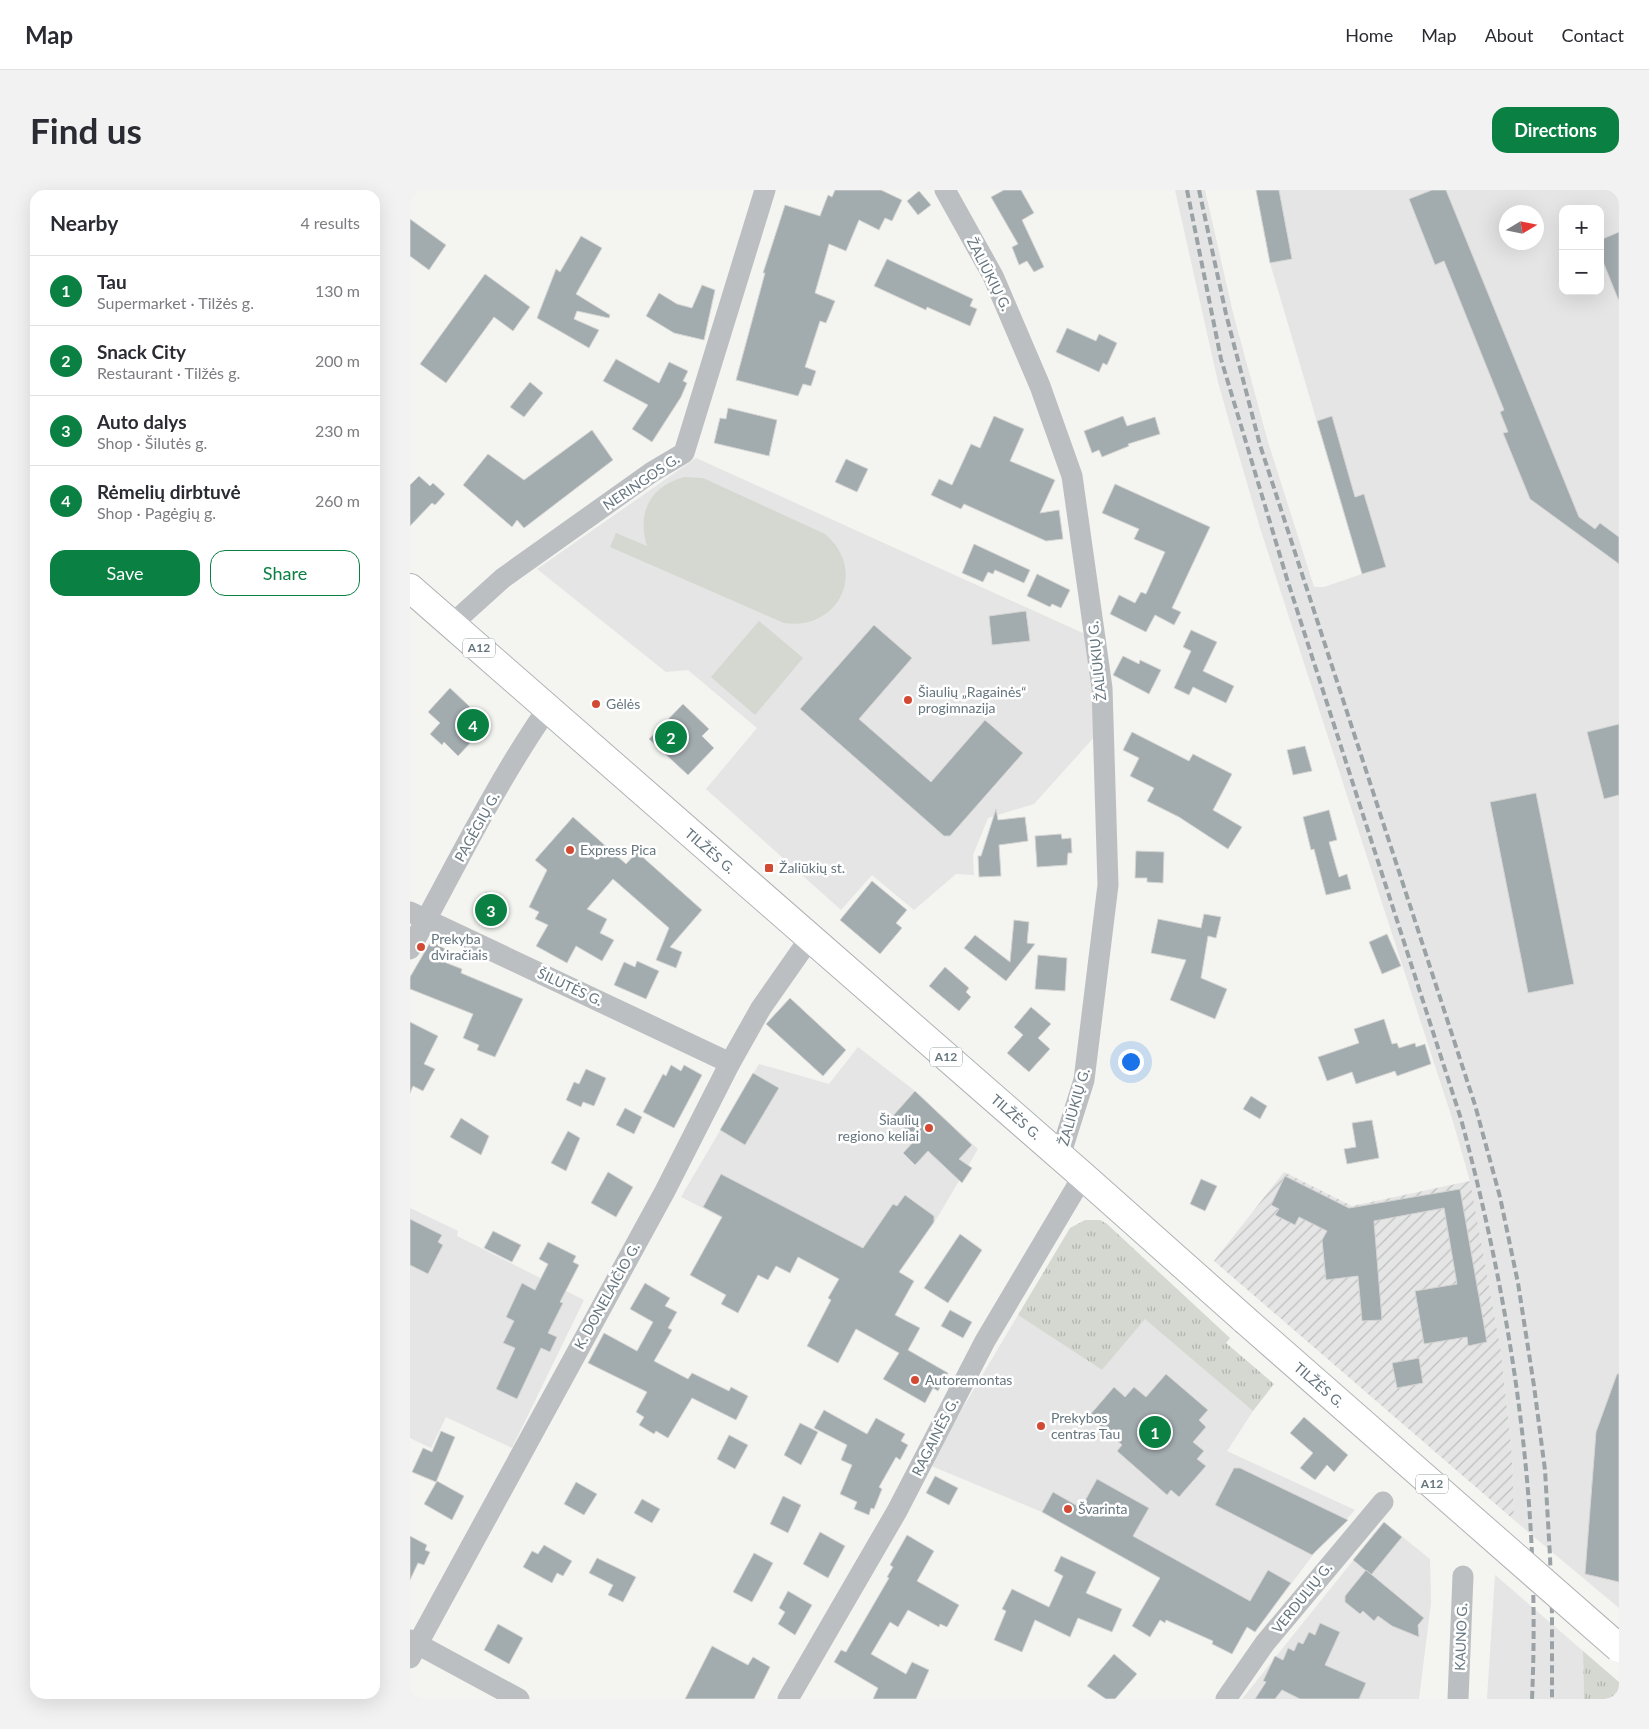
<!DOCTYPE html>
<html lang="en">
<head>
<meta charset="utf-8">
<style>
  :root { --surface:#fff; --page:#f2f2f3; --text:#2b2b33; --muted:#7c7c81; --line:#e1e1e2; --accent:#0b8043 }
  body { margin:0; font-family:Lato,sans-serif; background:var(--page); color:var(--text) }
  .controls { position:absolute; right:15px; top:15px; display:grid; overflow:hidden; border-radius:10px; box-shadow:0 5px 20px #0002 }
  .controls button { width:45px; height:45px; display:grid; place-items:center; padding:0; border:0; border-bottom:1px solid var(--line); background:var(--surface); color:var(--text); font:25px sans-serif }
  .compass { position:absolute; left:1089px; top:15px; width:45px; height:45px; border-radius:50%; background:var(--surface); box-shadow:0 5px 20px #0002; rotate:80deg }
  .you { position:absolute; left:720px; top:871px; width:18px; height:18px; margin:-12px; border:4px solid #fff; border-radius:50%; background:#1a73e8; box-shadow:0 0 0 8px #1a73e833 }
  .badge { display:grid; place-items:center; width:32px; height:32px; border-radius:50%; background:var(--accent); color:#fff; font-size:16px; font-weight:700 }
  .pin { position:absolute; translate:-50% -50%; border:2px solid #fff; box-shadow:0 1px 5px #0006 }
  .list { margin:0; padding:0; list-style:none }
  h2 { display:flex; justify-content:space-between; align-items:center; height:65px; margin:0; padding:0 20px; font-size:21px }
  h2 small { font-size:16px; font-weight:400; color:var(--muted) }
  .list li { display:grid; grid-template-columns:32px 1fr auto; gap:15px; align-items:center; box-sizing:border-box; height:70px; padding:0 20px; border-top:1px solid var(--line) }
  .list b { display:block; font-size:19px; white-space:nowrap }
  .list p { margin:0; font-size:16px; white-space:nowrap; color:var(--muted) }
  .list em { font-size:16px; font-style:normal; color:var(--muted) }
  .actions { display:flex; gap:10px; padding:15px 20px }
  .actions a { flex:1; padding:11px 0; border:1px solid var(--accent); border-radius:15px; text-align:center; font-size:18px; color:var(--accent) }
  .actions .main { background:var(--accent); color:#fff }
  .map { position:relative; flex:none; width:1209px; height:1509px; overflow:hidden; border-radius:15px }
  header { display:flex; align-items:center; gap:30px; box-sizing:border-box; height:70px; padding:0 25px; background:var(--surface); border-bottom:1px solid var(--line) }
  header strong { font-size:24px }
  nav { display:flex; gap:28px; margin-inline-start:auto; font-size:18px }
  .intro { display:flex; align-items:center; justify-content:space-between; box-sizing:border-box; height:120px; padding:0 30px }
  h1 { margin:0; font-size:35px }
  .button { padding:12px 22px; border-radius:15px; background:var(--accent); color:#fff; font-size:18px; font-weight:700 }
  main { display:flex; gap:30px; padding:0 30px }
  aside { flex:1; background:var(--surface); border-radius:15px; box-shadow:0 5px 20px #0002 }
  .map>svg:first-child { display:block }
  .built { fill:#e4e5e4; fill-rule:evenodd }
  .industrial { fill:url(#industrial-furrows) }
  .grass { fill:url(#grass-tufts) }
  .pitch { fill:#d4d8d0 }
  .building { fill:#a2abae; stroke:#d5d5d3 }
  .lines { fill:none; stroke-linecap:round; stroke-linejoin:round }
  .highway-casing { stroke:#afb3b5; stroke-width:30 }
  .minor { stroke:#bbbfc2; stroke-width:21 }
  .highway { stroke:#fff; stroke-width:28 }
  .rail { stroke:#9ba2a6; stroke-width:4; stroke-dasharray:8 4; stroke-linecap:butt }
  .highway-bridge-casing { stroke:#afb3b5; stroke-width:30; stroke-linecap:butt }
  .highway-bridge { stroke:#fff; stroke-width:28 }
  .poi-dot { fill:#d24a33; stroke:#fff; stroke-width:2 }
  .labels { text-anchor:middle; stroke-width:5; stroke-linejoin:round; paint-order:stroke }
  .shield { fill:#fff; stroke:#949fa5; stroke-width:1 }
  .shield-label { font-size:12px; font-weight:bold; fill:#66767f }
  .street-label { font-size:14px; fill:#66767f; stroke:#fff }
  .poi-label { font-size:14px; fill:#66767f; stroke:#fff; text-anchor:start }
</style>
</head>
<body>
<header>
<strong>Map</strong>
<nav><a>Home</a><a>Map</a><a>About</a><a>Contact</a></nav>
</header>
<div class="intro"><h1>Find us</h1><a class="button">Directions</a></div>
<main>
<aside>
<h2>Nearby<small>4 results</small></h2>
<ul class="list">
<li><span class="badge">1</span><div><b>Tau</b><p>Supermarket · Tilžės g.</p></div><em>130 m</em></li>
<li><span class="badge">2</span><div><b>Snack City</b><p>Restaurant · Tilžės g.</p></div><em>200 m</em></li>
<li><span class="badge">3</span><div><b>Auto dalys</b><p>Shop · Šilutės g.</p></div><em>230 m</em></li>
<li><span class="badge">4</span><div><b>Rėmelių dirbtuvė</b><p>Shop · Pagėgių g.</p></div><em>260 m</em></li>
</ul>
<div class="actions"><a class="main">Save</a><a>Share</a></div>
</aside>
<div class="map">
<svg width="1209" height="1509" viewBox="0 0 1209 1509">
  <defs>
    <pattern id="industrial-furrows" width="10" height="10" patternUnits="userSpaceOnUse" patternTransform="scale(1.25)"><rect width="10" height="10" fill="#e4e5e4"/><path d="M-1 1l2-2M0 10L10 0M9 11l2-2" fill="none" stroke="#bdbebe"/></pattern>
    <pattern id="grass-tufts" width="24" height="20" patternUnits="userSpaceOnUse" patternTransform="scale(1.25)"><rect width="24" height="20" fill="#d4d8d0"/><path d="M3 7l-1-3M5 7V3M7 7l1-3M15 17l-1-3M17 17v-4M19 17l1-3" fill="none" stroke="#b0b4ae"/></pattern>
  </defs>
  <rect width="100%" height="100%" fill="#f4f4f0"/>
  <g class="built">
    <path d="M765,0h30l28,123 35,129 46,145h10l38,-13 -92,-311 -14,-73h363v1418l-105,-88 -2,-64 -11,-104 -31,-171 -18,-63 -191,-587 -26,-89 -17,-60zM1153,19h37v82h-37zM1096,22h30v30h-30z"/>
    <polygon points="286,268 675,444 686,545 624,614 578,628 563,665 564,685 546,684 504,720 462,685 431,720 296,599 347,538 278,480 256,482 127,379"/>
    <polygon points="448,857 505,901 568,959 527,1028 471,1109 271,1007 349,874 419,894"/>
    <polygon points="0,1018 48,1041 47,1046 174,1110 102,1258 36,1227 21,1258 0,1248"/>
    <polygon points="608,1125 692,1180 735,1128 843,1221 817,1261 945,1320 903,1365 845,1442 632,1322 519,1275"/>
    <polygon points="974,1332 1020,1369 1021,1412 1009,1509 832,1509"/>
    <polygon points="1085,1385 1173,1461 1174,1509 1077,1509"/>
  </g>
  <polygon class="industrial" points="874,982 942,1016 1060,991 1091,1162 1102,1266 1104,1330 804,1071"/>
  <g class="grass">
    <polygon points="675,1030 690,1030 697,1034 820,1148 816,1153 864,1194 843,1221 735,1129 692,1180 608,1125 660,1038"/>
    <polygon points="1173,1461 1209,1492 1209,1509 1174,1509"/>
  </g>
  <g class="pitch">
    <path d="M274,287l19,1 122,56c43,36 14,97 -41,89l-174,-76 6,-14 31,13c-10,-33 2,-59 37,-69z"/>
    <polygon points="349,431 393,468 345,525 301,487"/>
  </g>
  <g class="building">
    <polygon points="425,0 471,0 492,10 482,31 475,28 469,40 449,30 436,61 419,54 405,103 425,111 416,133 410,131 395,177 406,181 401,196 393,194 388,206 326,190 355,83 353,83 375,15 410,26 418,5 422,7"/>
    <polygon points="594,0 611,0 624,23 612,30 634,77 624,82 617,71 609,75 602,57 608,54 581,7"/>
    <polygon points="846,0 869,0 882,69 860,73"/>
    <polygon points="1022,0 1036,0 1169,327 1185,339 1190,333 1209,347 1209,374 1120,309 1093,243 1098,242 1090,222 1094,220 1034,71 1025,75 999,9"/>
    <polygon points="509,1 521,15 508,25 497,11"/>
    <polygon points="0,29 36,55 19,80 0,66"/>
    <polygon points="1209,42 1209,109 1208,109 1190,64 1190,50"/>
    <polygon points="171,46 192,58 166,104 200,125 199,128 167,121 164,129 189,140 179,158 127,128 146,79 150,82"/>
    <polygon points="477,69 563,109 560,116 567,119 560,136 517,117 516,120 464,96"/>
    <polygon points="75,84 120,117 103,141 84,127 36,193 10,174"/>
    <polygon points="292,95 305,100 294,150 264,143 236,126 249,103 267,114 282,118"/>
    <polygon points="657,138 686,151 689,144 707,153 697,175 693,173 689,182 646,162"/>
    <polygon points="206,169 249,193 259,172 278,181 273,191 277,193 271,207 242,252 222,239 238,215 193,191"/>
    <polygon points="120,192 133,203 114,227 100,217"/>
    <polygon points="318,218 367,230 359,266 304,253 310,228 316,229"/>
    <polygon points="584,226 614,239 600,271 645,290 630,323 649,320 653,349 636,351 554,314 551,319 521,305 529,289 542,295 561,254 570,258"/>
    <polygon points="713,226 717,236 745,227 750,244 718,254 719,256 692,267 689,260 682,263 674,241"/>
    <polygon points="922,226 945,307 954,304 976,377 952,384 907,231"/>
    <polygon points="182,240 203,270 114,338 107,330 102,337 53,295 78,264 114,290"/>
    <polygon points="436,269 458,279 447,302 425,292"/>
    <polygon points="9,286 20,296 23,293 35,304 25,315 22,313 0,336 0,295"/>
    <polygon points="705,294 800,337 762,418 771,422 764,435 745,425 736,442 700,424 709,405 725,413 731,402 736,404 755,362 724,349 729,339 692,323"/>
    <polygon points="564,354 620,380 614,393 585,380 583,384 578,382 573,392 552,383"/>
    <polygon points="627,384 660,400 651,418 642,414 640,417 617,406"/>
    <polygon points="616,421 620,451 582,455 579,426"/>
    <polygon points="464,435 502,468 449,529 521,592 575,530 613,563 540,646 534,646 390,519"/>
    <polygon points="781,440 807,452 793,481 824,496 816,513 783,497 779,505 764,498 781,461 773,457"/>
    <polygon points="713,466 729,474 730,470 751,480 739,504 703,485"/>
    <polygon points="40,498 78,534 48,566 34,552 32,555 20,544 30,533 18,522"/>
    <polygon points="273,514 299,539 292,546 304,558 278,585 239,549"/>
    <polygon points="1209,534 1209,605 1194,609 1177,542"/>
    <polygon points="722,542 779,571 783,564 822,584 803,620 832,637 818,659 769,627 737,611 744,598 720,586 729,568 713,560"/>
    <polygon points="895,556 902,581 883,585 877,560"/>
    <polygon points="1126,603 1164,794 1118,803 1080,612"/>
    <polygon points="586,619 588,630 615,627 618,651 589,655 591,686 569,687 568,666 571,666"/>
    <polygon points="919,620 927,650 919,652 929,687 937,684 941,699 916,705 904,659 901,660 893,627"/>
    <polygon points="163,627 216,674 227,662 292,720 260,757 272,762 266,778 246,770 259,738 203,689 177,719 197,729 190,743 204,750 192,771 166,756 157,773 126,756 138,735 125,729 129,722 119,717 137,680 125,670"/>
    <polygon points="651,644 652,649 661,648 662,663 658,663 657,675 627,677 625,646"/>
    <polygon points="726,661 754,662 753,693 737,692 737,688 725,688"/>
    <polygon points="462,691 497,720 486,733 492,738 470,764 430,730"/>
    <polygon points="76,702 95,710 84,737 68,730"/>
    <polygon points="794,724 811,727 806,748 798,746 791,788 817,799 805,829 760,810 776,770 741,763 748,729 791,738"/>
    <polygon points="604,730 619,732 617,753 625,754 596,791 554,758 565,745 600,772"/>
    <polygon points="977,744 991,776 972,784 959,752"/>
    <polygon points="21,751 35,759 29,770 52,779 51,783 113,809 85,867 67,860 69,855 53,848 63,824 0,799 0,787"/>
    <polygon points="628,765 657,768 655,801 625,799"/>
    <polygon points="227,771 249,781 236,809 204,795 214,772 225,777"/>
    <polygon points="535,777 559,798 556,802 561,807 549,821 519,796"/>
    <polygon points="380,808 436,860 413,886 356,834"/>
    <polygon points="621,817 641,834 628,848 640,859 619,882 597,863 613,845 604,837"/>
    <polygon points="974,829 982,854 987,853 989,858 1005,853 1006,857 1015,854 1021,874 987,886 985,881 946,894 942,882 917,891 908,867 949,853 944,839"/>
    <polygon points="0,832 28,846 14,874 25,879 13,901 3,896 0,903"/>
    <polygon points="261,875 271,881 274,875 292,885 264,938 233,922 253,884 256,886"/>
    <polygon points="176,879 196,888 184,916 173,912 171,917 156,910 164,892 169,894"/>
    <polygon points="343,883 369,898 335,955 310,940"/>
    <polygon points="505,901 562,955 549,969 562,978 552,993 518,961 505,975 493,963 506,949 482,927"/>
    <polygon points="841,906 857,916 850,929 833,919"/>
    <polygon points="215,918 232,927 224,944 206,935"/>
    <polygon points="51,928 79,946 71,965 40,947"/>
    <polygon points="962,930 969,968 937,974 934,959 946,957 942,933"/>
    <polygon points="158,941 170,948 156,981 141,973"/>
    <polygon points="198,982 223,997 206,1027 181,1013"/>
    <polygon points="311,984 453,1058 483,1014 487,1016 495,1005 524,1026 524,1032 489,1082 504,1091 485,1125 510,1138 498,1160 538,1183 528,1201 523,1198 515,1213 473,1189 489,1163 446,1139 428,1173 397,1156 421,1110 418,1108 429,1089 388,1067 380,1083 366,1076 358,1090 348,1085 328,1123 311,1114 316,1105 280,1085 312,1027 293,1017"/>
    <polygon points="875,986 939,1018 1050,999 1077,1152 1058,1156 1057,1147 1014,1154 1005,1101 1047,1094 1034,1018 964,1031 972,1130 952,1131 948,1086 916,1090 912,1050 917,1041 889,1027 885,1035 865,1025 869,1019 861,1015"/>
    <polygon points="791,989 807,996 795,1021 780,1014"/>
    <polygon points="0,1029 32,1045 28,1052 33,1055 18,1084 0,1075"/>
    <polygon points="83,1041 111,1055 102,1072 74,1058"/>
    <polygon points="550,1044 572,1060 538,1113 514,1098"/>
    <polygon points="138,1052 166,1066 163,1072 169,1075 150,1112 153,1113 138,1143 147,1147 140,1162 131,1158 107,1209 86,1199 105,1158 93,1153 104,1131 96,1127 112,1093 125,1100 138,1074 129,1069"/>
    <polygon points="235,1093 260,1108 255,1116 267,1122 258,1138 262,1140 244,1171 278,1189 282,1183 319,1201 321,1197 338,1206 326,1230 282,1208 258,1248 246,1241 244,1244 229,1235 234,1227 226,1222 237,1202 178,1173 194,1143 227,1161 243,1132 220,1119"/>
    <polygon points="540,1120 562,1132 553,1148 531,1136"/>
    <polygon points="1009,1168 1013,1193 987,1198 982,1173"/>
    <polygon points="756,1184 798,1220 789,1230 796,1237 783,1252 794,1261 787,1269 796,1276 769,1307 761,1300 757,1305 707,1261 712,1255 679,1226 704,1197 715,1207 724,1197 736,1207"/>
    <polygon points="1207,1184 1209,1184 1209,1392 1175,1384 1186,1242"/>
    <polygon points="414,1220 457,1244 466,1228 495,1244 491,1251 498,1255 490,1270 486,1267 469,1297 472,1299 464,1319 461,1318 459,1325 444,1319 447,1312 430,1304 442,1275 431,1270 437,1255 404,1238"/>
    <polygon points="894,1227 938,1265 924,1282 917,1275 905,1290 890,1278 903,1263 880,1243"/>
    <polygon points="390,1233 408,1242 391,1275 374,1265"/>
    <polygon points="31,1241 45,1247 26,1292 2,1282 13,1258 22,1262"/>
    <polygon points="319,1245 338,1255 325,1279 307,1269"/>
    <polygon points="824,1278 830,1278 938,1330 902,1365 805,1315"/>
    <polygon points="525,1286 548,1298 539,1315 516,1303"/>
    <polygon points="687,1289 739,1318 723,1346 840,1411 858,1380 881,1393 845,1442 837,1437 822,1464 802,1454 803,1451 756,1430 755,1433 750,1430 740,1447 722,1436 750,1388 632,1322 643,1302 671,1318"/>
    <polygon points="27,1291 54,1306 42,1330 14,1314"/>
    <polygon points="166,1292 187,1304 174,1325 154,1314"/>
    <polygon points="373,1306 391,1315 378,1343 360,1334"/>
    <polygon points="232,1309 250,1319 242,1333 224,1323"/>
    <polygon points="974,1332 992,1347 961,1385 943,1370"/>
    <polygon points="410,1342 435,1356 418,1388 393,1374"/>
    <polygon points="497,1345 524,1361 507,1391 549,1415 537,1437 530,1434 529,1437 498,1420 488,1437 480,1432 461,1464 496,1484 502,1472 519,1480 506,1509 463,1509 468,1498 424,1472 431,1460 436,1462 479,1388 477,1387 483,1377 480,1375"/>
    <polygon points="0,1346 17,1355 15,1360 20,1362 14,1375 8,1373 0,1390"/>
    <polygon points="134,1355 162,1371 153,1386 147,1383 142,1393 113,1377 122,1361 128,1364"/>
    <polygon points="344,1363 363,1373 342,1412 323,1402"/>
    <polygon points="651,1366 686,1382 676,1403 712,1419 702,1442 668,1428 660,1447 625,1430 612,1462 584,1450 596,1421 592,1419 602,1399 639,1417 653,1386 644,1381"/>
    <polygon points="187,1368 226,1387 213,1412 198,1405 203,1395 179,1383"/>
    <polygon points="956,1380 1014,1428 1008,1435 1009,1447 982,1436 968,1426 964,1431 953,1421 950,1424 935,1412 935,1406"/>
    <polygon points="378,1401 402,1415 385,1445 368,1434 375,1422 369,1418"/>
    <polygon points="910,1433 930,1442 915,1475 956,1493 949,1509 890,1509 872,1500 865,1509 845,1509 856,1492 853,1491 865,1466 873,1470 878,1458 884,1461 888,1452 893,1454 899,1442 905,1445"/>
    <polygon points="88,1434 113,1448 99,1474 74,1460"/>
    <polygon points="302,1456 338,1475 343,1467 360,1477 344,1509 275,1509"/>
    <polygon points="704,1464 727,1484 705,1509 696,1509 677,1496"/>
  </g>
  <g class="lines">
    <defs>
      <polyline id="highway" points="0,398 673,986 835,1130"/>
    </defs>
    <use href="#highway" class="highway-casing"/>
    <g class="minor">
      <polyline points="535,0 583,86 630,196 662,286 692,498 698,695 674,890 650,966"/>
      <polyline points="42,434 93,388 242,282 274,263 355,0"/>
      <polyline points="0,722 320,873"/>
      <path d="M0,759c45,-81 85,-165 138,-241"/>
      <polyline points="0,1450 109,1509"/>
      <polyline points="0,1468 255,1001 320,873 351,818 400,748"/>
      <polyline points="378,1509 487,1321 575,1151 673,986"/>
      <polyline points="816,1509 855,1453 973,1312"/>
      <polyline points="1048,1509 1053,1386"/>
    </g>
    <use href="#highway" class="highway"/>
    <g class="rail">
      <path d="M777,0l34,169 66,220 174,540c51,190 80,383 71,580"/>
      <polyline points="789,0 816,124 850,255 1065,915 1090,1007 1108,1093 1124,1196 1135,1280 1140,1366 1142,1424 1142,1509"/>
    </g>
    <defs>
      <polyline id="highway-bridge" points="835,1130 1209,1458"/>
    </defs>
    <use href="#highway-bridge" class="highway-bridge-casing"/>
    <use href="#highway-bridge" class="highway-bridge"/>
  </g>
  <g class="poi-dot">
    <circle cx="498" cy="510" r="5"/>
    <circle cx="186" cy="514" r="5"/>
    <circle cx="160" cy="660" r="5"/>
    <rect x="354" y="673" width="10" height="10" rx="2.5"/>
    <circle cx="11" cy="757" r="5"/>
    <circle cx="519" cy="938" r="5"/>
    <circle cx="505" cy="1190" r="5"/>
    <circle cx="631" cy="1236" r="5"/>
    <circle cx="658" cy="1319" r="5"/>
  </g>
  <g class="labels">
    <g class="shield">
      <rect x="53" y="448.5" width="32" height="19" rx="4"/>
      <rect x="520" y="857.5" width="32" height="19" rx="4"/>
      <rect x="1006" y="1284.5" width="32" height="19" rx="4"/>
    </g>
    <g class="shield-label">
      <text x="69" y="462">A12</text>
      <text x="536" y="871">A12</text>
      <text x="1022" y="1298">A12</text>
    </g>
    <g class="street-label">
      <text transform="translate(579 84) rotate(63)" y="5">ŽALIŪKIŲ G.</text>
      <text transform="translate(231 292) rotate(-34)" y="5">NERINGOS G.</text>
      <text transform="translate(687 471) rotate(-96)" y="5">ŽALIŪKIŲ G.</text>
      <text transform="translate(67 637) rotate(-61)" y="5">PAGĖGIŲ G.</text>
      <text transform="translate(300 661) rotate(41)" y="5">TILŽĖS G.</text>
      <text transform="translate(160 797) rotate(25)" y="5">ŠILUTĖS G.</text>
      <text transform="translate(664 917) rotate(-74)" y="5">ŽALIŪKIŲ G.</text>
      <text transform="translate(606 927) rotate(41)" y="5">TILŽĖS G.</text>
      <text transform="translate(197 1106) rotate(-61)" y="5">K. DONELAIČIO G.</text>
      <text transform="translate(909 1195) rotate(41)" y="5">TILŽĖS G.</text>
      <text transform="translate(525 1247) rotate(-63)" y="5">RAGAINĖS G.</text>
      <text transform="translate(892 1408) rotate(-51)" y="5">VERDULIŲ G.</text>
      <text transform="translate(1051 1447) rotate(-88)" y="5">KAUNO G.</text>
    </g>
    <g class="poi-label">
      <text x="508" y="507">Šiaulių „Ragainės“<tspan x="508" dy="16">progimnazija</tspan></text>
      <text x="196" y="519">Gėlės</text>
      <text x="170" y="665">Express Pica</text>
      <text x="369" y="683">Žaliūkių st.</text>
      <text x="21" y="754">Prekyba<tspan x="21" dy="16">dviračiais</tspan></text>
      <text x="509" y="935" text-anchor="end">Šiaulių<tspan x="509" dy="16">regiono keliai</tspan></text>
      <text x="515" y="1195">Autoremontas</text>
      <text x="641" y="1233">Prekybos<tspan x="641" dy="16">centras Tau</tspan></text>
      <text x="668" y="1324">Švarinta</text>
    </g>
  </g>
</svg>
<div class="controls">
<button>+</button>
<button>−</button>
</div>
<svg class="compass" viewBox="-18 -18 36 36"><path d="M0-13l5 13h-10z" fill="#e53935"/><path d="M0 13l5-13h-10z" fill="#7c7c81"/></svg>
<div class="you"></div>
<div class="pin badge" style="left:745px;top:1242px">1</div>
<div class="pin badge" style="left:261px;top:547px">2</div>
<div class="pin badge" style="left:81px;top:720px">3</div>
<div class="pin badge" style="left:63px;top:535px">4</div>
</div>
</main>
</body>
</html>
